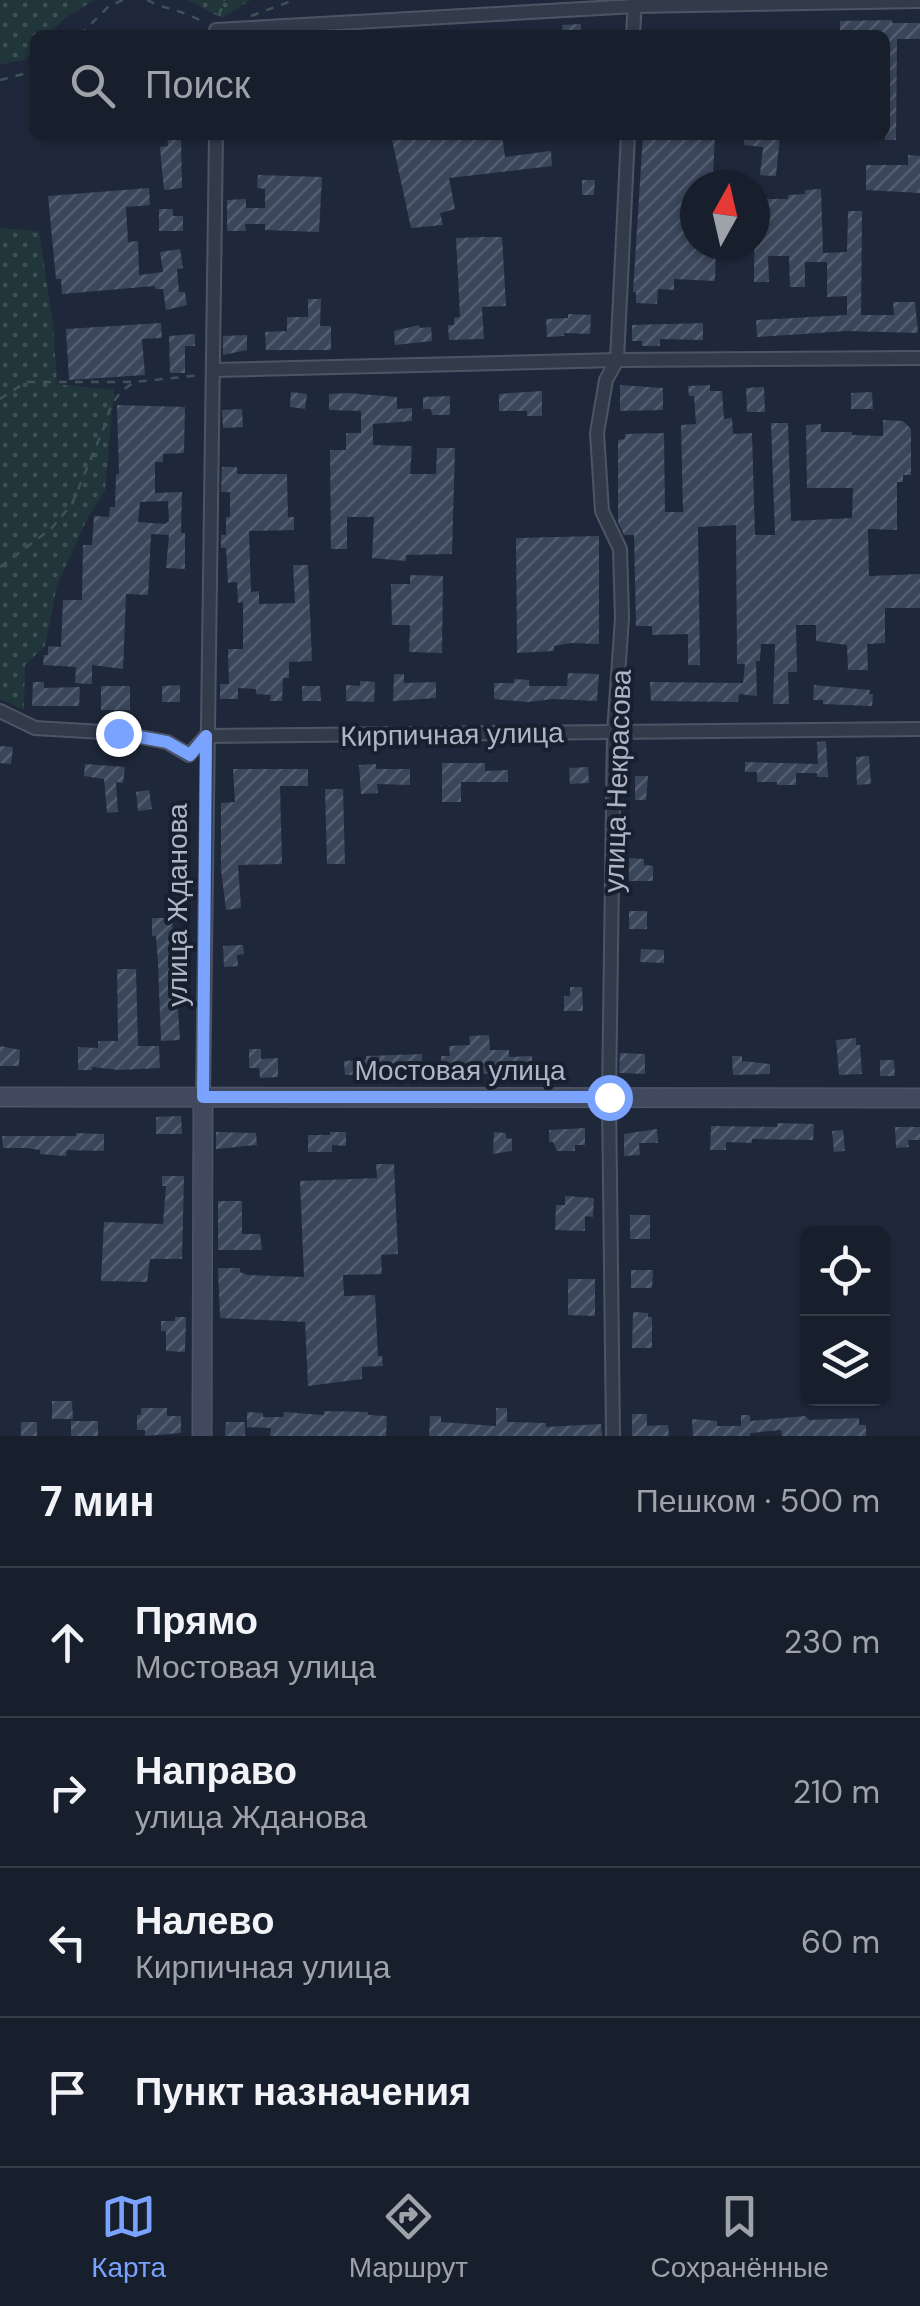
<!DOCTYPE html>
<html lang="ru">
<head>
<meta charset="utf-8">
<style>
  :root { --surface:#171e2c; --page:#202734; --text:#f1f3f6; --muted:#9ea2a9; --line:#363c48; --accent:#7aa3ff }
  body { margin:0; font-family:"DM Sans",sans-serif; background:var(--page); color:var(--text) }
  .controls { position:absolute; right:30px; bottom:30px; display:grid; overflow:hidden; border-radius:15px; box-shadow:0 2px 8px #0004 }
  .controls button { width:90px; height:90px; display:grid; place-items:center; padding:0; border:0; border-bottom:2px solid var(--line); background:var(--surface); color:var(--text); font:50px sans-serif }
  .compass { position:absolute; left:680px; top:170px; width:90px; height:90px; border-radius:50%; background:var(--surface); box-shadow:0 2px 8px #0004; rotate:8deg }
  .stop { position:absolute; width:30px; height:30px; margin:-22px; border:8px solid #7aa3ff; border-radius:50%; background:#fff }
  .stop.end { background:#7aa3ff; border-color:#fff; box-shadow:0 2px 10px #0008 }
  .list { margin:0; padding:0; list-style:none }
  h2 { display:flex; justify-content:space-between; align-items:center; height:130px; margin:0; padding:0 40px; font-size:42px }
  h2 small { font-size:32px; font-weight:400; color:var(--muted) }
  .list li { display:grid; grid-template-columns:65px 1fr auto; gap:30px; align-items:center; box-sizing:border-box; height:150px; padding:0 40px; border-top:2px solid var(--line) }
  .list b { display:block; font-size:38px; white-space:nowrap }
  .list p { margin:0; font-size:32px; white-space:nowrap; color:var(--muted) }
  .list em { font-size:32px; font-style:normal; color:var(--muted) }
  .icon { flex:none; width:55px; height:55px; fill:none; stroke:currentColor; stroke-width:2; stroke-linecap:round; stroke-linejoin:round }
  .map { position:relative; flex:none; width:920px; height:1436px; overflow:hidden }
  .search { position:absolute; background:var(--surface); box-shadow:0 2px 8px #0004; left:30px; right:30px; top:30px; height:110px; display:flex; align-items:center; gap:25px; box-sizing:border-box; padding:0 35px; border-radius:15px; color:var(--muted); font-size:38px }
  .sheet { height:730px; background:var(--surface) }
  nav { display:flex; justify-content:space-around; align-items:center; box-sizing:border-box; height:140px; border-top:2px solid var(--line); background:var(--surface); font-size:28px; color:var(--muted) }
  nav a { display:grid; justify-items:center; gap:5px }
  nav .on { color:var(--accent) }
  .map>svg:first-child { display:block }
  .grass { fill:url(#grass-dots) }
  .building { fill:url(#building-hatch); fill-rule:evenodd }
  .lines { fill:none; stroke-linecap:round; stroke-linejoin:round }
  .street-casing { stroke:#4d5565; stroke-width:16 }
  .secondary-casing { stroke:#4d5565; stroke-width:21 }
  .path { stroke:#3e5358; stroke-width:2.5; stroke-dasharray:8 8; stroke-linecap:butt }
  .street { stroke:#323b4a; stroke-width:12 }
  .secondary { stroke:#40495e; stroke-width:18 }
  .route { stroke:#7aa3ff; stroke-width:12 }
  .labels { text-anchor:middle; stroke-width:8; stroke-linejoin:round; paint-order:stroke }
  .street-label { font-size:28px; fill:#adb5c7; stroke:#18202f }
</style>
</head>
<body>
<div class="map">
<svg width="920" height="1436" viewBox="0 0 920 1436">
  <defs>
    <pattern id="grass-dots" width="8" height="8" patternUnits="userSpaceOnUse" patternTransform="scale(2.5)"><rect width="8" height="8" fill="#21363b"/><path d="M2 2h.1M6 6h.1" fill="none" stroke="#3f5156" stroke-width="1.8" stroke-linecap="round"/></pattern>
    <pattern id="building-hatch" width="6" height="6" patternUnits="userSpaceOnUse" patternTransform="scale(2.5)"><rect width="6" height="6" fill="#3a465a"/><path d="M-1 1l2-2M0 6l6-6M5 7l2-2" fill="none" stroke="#545e70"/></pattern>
  </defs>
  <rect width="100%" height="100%" fill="#1f283a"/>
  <g class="grass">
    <polygon points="0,0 94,0 64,19 48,35 35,35 35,49 24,60 0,64"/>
    <polygon points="187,0 251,0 222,18"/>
    <polygon points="0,228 39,231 53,324 57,384 114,390 105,491 87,519 57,585 45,646 25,665 24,710 0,699"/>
  </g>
  <g class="building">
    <polygon points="892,20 892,23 920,23 920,39 897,39 896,140 885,140 885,35 840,35 840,21"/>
    <polygon points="581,24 581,35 563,35 562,25"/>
    <polygon points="167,135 181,135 182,188 164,190 160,147 168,146"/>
    <polygon points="391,135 502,135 505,157 551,151 552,166 449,178 455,209 440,213 443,225 411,228"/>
    <polygon points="643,135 715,135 713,174 720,174 719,185 695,185 695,245 716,245 715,281 674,279 674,290 658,289 657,304 636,303 636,292 633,292"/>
    <polygon points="745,135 780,135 776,176 760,175 763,147 744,145"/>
    <polygon points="908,155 920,156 920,193 866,190 866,165 908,165"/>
    <polygon points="258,175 322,177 319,232 265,230 265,224 245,224 246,231 227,231 227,200 246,199 246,208 265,208 265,189 257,188"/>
    <polygon points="582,180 595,180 594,195 582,195"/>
    <polygon points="149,188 150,205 126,207 128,242 138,241 139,275 163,272 160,252 180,249 183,268 177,269 179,292 185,292 187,305 166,310 163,289 155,289 155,286 62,294 61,279 56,279 48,196"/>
    <polygon points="821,189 823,253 847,252 848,211 862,211 861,315 894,315 893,302 915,302 918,333 846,331 757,337 756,320 847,315 847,296 827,297 827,262 805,262 805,287 790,287 789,256 768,256 769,282 754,282 755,199 788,199 788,195 805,194 805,190"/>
    <polygon points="159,209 173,209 173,216 183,216 183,231 159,231"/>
    <polygon points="483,237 502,237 506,306 482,307 484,339 449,340 448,325 454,325 454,318 460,317 456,238"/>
    <polygon points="308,299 321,299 320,326 331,326 331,350 266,350 265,332 287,331 287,317 308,317"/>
    <polygon points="568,314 591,315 590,334 564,333 564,336 547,337 546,319 568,318"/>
    <polygon points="161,323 162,338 142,339 145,375 69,380 66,329"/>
    <polygon points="703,323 703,340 660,339 660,346 642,346 642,341 632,341 632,325"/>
    <polygon points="419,325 420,328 431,327 432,341 395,345 394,331"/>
    <polygon points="195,334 195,346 185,346 185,373 170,373 169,336"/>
    <polygon points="247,335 247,350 223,355 223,336"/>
    <polygon points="620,385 663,388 663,410 620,411"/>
    <polygon points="710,385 710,391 722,391 724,419 732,418 733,434 752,433 755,535 775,535 771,423 788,423 791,521 852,518 853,488 807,488 806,425 821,424 821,432 852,432 852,435 883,436 883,420 903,421 911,429 911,475 903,475 903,482 897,482 897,530 868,529 869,576 920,574 920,608 885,608 885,643 867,644 868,670 848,670 847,645 816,641 816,625 796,625 797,672 788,672 789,704 773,704 775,644 761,644 760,661 756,661 757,696 739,694 738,702 651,701 650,682 743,683 745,664 737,664 736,525 698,527 700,665 688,665 688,634 652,635 652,626 636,626 634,535 624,535 618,522 618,440 625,439 625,434 664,433 665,512 683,512 681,425 696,424 694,396 689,396 688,386"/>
    <polygon points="764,387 765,412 747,412 746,388"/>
    <polygon points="542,391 542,416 527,416 527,411 499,411 499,394"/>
    <polygon points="291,392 307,394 305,409 290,407"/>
    <polygon points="872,392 873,409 851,409 851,393"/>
    <polygon points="348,393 397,397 397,409 412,408 412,421 373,424 373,445 412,446 410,474 436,474 437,448 455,448 452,554 406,555 406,561 372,558 374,517 347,517 347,549 331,549 330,450 346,450 346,433 361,433 361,411 329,410 329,394"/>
    <polygon points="450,396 450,415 432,415 431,409 423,409 423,397"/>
    <path d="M117,405l68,2 -1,46 -21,1v8h-8v31l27,-1 -1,41h4v36l-19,-1 3,-33 -18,-1 -3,61 -22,-1 -3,75 -31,-4v19l-17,-1 1,-16 -33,-2 1,-10h4v-9l13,1 2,-47h19l1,-55h9l2,-29 15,1 1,-10h5l1,-33h3zM168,501l1,20 -4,3 -27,-2 2,-20z"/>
    <polygon points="242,409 243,427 223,428 222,410"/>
    <polygon points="222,467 237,467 237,474 287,474 288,517 294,517 294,530 249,531 251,592 259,591 259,604 295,603 293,565 308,565 312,661 289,662 289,678 283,678 282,701 270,701 271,695 256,694 256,689 238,688 238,699 220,699 220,684 229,684 228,649 243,649 243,602 238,603 237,582 228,583 226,548 221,548 221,535 226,535 226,517 230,517 230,492 221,492"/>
    <polygon points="599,536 599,644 571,643 554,646 554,651 517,653 516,538"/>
    <polygon points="410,575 443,576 442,653 409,652 410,625 392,625 391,584 410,584"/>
    <polygon points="568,673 599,674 597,701 553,699 528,702 494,699 494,683 514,683 514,679 529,680 529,686 567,686"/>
    <polygon points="394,674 404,674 404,683 436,682 436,698 393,701"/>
    <polygon points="360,681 375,682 374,702 346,701 346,685 360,686"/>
    <polygon points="33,682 44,682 44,688 80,687 79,706 32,706"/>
    <polygon points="180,685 180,702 162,702 162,686"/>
    <polygon points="814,685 870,690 869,694 873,694 872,706 823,704 823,700 813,700"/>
    <rect x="101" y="686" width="29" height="24"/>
    <polygon points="302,686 320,686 321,701 302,701"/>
    <polygon points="826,741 828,777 817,777 817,773 796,773 796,785 777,785 777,782 757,782 757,772 745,772 745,762 818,764 817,742"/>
    <polygon points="0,746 13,747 11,764 0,763"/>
    <polygon points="869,756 871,784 857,785 856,757"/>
    <polygon points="442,763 485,763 485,771 508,770 508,782 461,782 461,802 442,802"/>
    <polygon points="85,764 125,767 123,783 116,782 118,812 107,813 104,779 84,776"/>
    <polygon points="376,764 376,769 410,769 410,785 377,784 378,793 361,794 359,765"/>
    <polygon points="588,767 589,783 570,784 569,768"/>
    <polygon points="233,769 308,769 308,786 280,786 282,864 238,865 241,908 226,910 221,869 221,803 235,802"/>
    <polygon points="635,776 648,776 646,800 635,800"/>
    <polygon points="325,789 343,789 345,864 327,864"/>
    <polygon points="149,790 152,809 138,811 136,792"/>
    <polygon points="629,858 644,859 644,865 653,866 653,881 629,881"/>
    <rect x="629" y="911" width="18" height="18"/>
    <polygon points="152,918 172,918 180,1040 161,1041 158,963 156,936 152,936"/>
    <polygon points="243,945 244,954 237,955 238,966 224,967 223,946"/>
    <polygon points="641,949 664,950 664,963 640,962"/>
    <polygon points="117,969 136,969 138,1046 159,1046 160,1068 119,1070 92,1067 92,1070 78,1070 78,1047 98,1048 98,1041 118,1041"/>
    <polygon points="570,987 582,987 583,1011 564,1011 564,996 570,996"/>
    <polygon points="489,1035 490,1050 509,1050 509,1057 532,1056 532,1073 442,1074 441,1056 450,1056 449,1046 470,1045 469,1036"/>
    <polygon points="856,1038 856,1045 860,1045 862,1074 839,1075 836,1040"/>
    <polygon points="0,1046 20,1050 19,1066 0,1066"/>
    <polygon points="249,1049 261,1049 261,1059 278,1058 278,1077 260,1078 259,1068 249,1068"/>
    <polygon points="620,1053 645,1054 645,1074 619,1073"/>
    <polygon points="422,1054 422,1073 345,1075 344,1061 366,1060 366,1056"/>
    <polygon points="732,1056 742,1056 742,1061 770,1064 770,1074 733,1075"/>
    <polygon points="880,1060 894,1060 895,1076 880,1076"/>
    <polygon points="181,1116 182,1134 156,1134 156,1117"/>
    <polygon points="777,1123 814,1124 813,1140 752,1139 752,1143 726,1142 726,1150 710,1150 711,1126 777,1127"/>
    <polygon points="895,1127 920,1127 920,1140 908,1140 909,1147 896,1148"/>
    <polygon points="585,1128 585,1145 575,1145 575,1151 557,1151 553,1142 549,1142 549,1130"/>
    <polygon points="657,1129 658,1143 639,1143 640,1155 624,1156 624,1134"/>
    <polygon points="843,1130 845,1151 834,1152 832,1131"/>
    <polygon points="216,1132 256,1133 257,1145 216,1149"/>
    <polygon points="330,1132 346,1132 346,1146 332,1145 332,1152 308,1152 308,1135 330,1135"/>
    <polygon points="494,1132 506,1133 506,1138 512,1139 512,1151 493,1154"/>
    <polygon points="76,1133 104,1134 104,1151 67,1150 66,1156 40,1154 40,1150 27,1148 3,1148 2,1136 76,1136"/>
    <polygon points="376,1164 394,1164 398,1254 381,1255 382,1274 343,1275 344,1296 375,1295 378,1356 382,1356 383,1366 362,1367 362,1379 308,1386 305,1322 220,1318 218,1268 240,1268 240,1272 247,1275 304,1277 300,1181 377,1178"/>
    <polygon points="162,1176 184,1176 182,1259 150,1259 147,1282 101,1281 104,1222 163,1224 166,1186 162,1186"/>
    <polygon points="565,1196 594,1198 593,1217 585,1216 585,1231 555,1230 556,1205 565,1205"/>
    <polygon points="218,1201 242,1201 242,1234 260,1234 262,1250 218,1250"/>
    <rect x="630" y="1215" width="20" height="24"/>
    <polygon points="631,1270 653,1270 652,1288 631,1288"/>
    <polygon points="568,1279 595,1279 595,1316 568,1315"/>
    <polygon points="633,1312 648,1313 648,1317 652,1317 652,1348 632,1348"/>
    <polygon points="175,1317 186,1317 185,1352 166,1351 166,1331 161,1331 161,1321 175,1321"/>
    <polygon points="52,1401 72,1401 73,1419 52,1419"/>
    <polygon points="141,1408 167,1408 167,1416 181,1416 181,1433 145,1436 145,1430 137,1430 137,1415 141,1415"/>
    <polygon points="496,1408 507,1408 507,1422 546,1423 546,1427 601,1424 602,1436 429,1436 430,1416 441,1416 441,1422 496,1426"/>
    <polygon points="324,1411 368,1412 368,1415 387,1416 386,1436 270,1436 271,1428 247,1427 247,1412 263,1413 263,1417 283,1417 284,1412 324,1415"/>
    <polygon points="632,1414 647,1414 647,1426 668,1425 669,1436 632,1436"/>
    <polygon points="741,1415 750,1415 750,1421 805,1416 809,1420 859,1418 859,1425 866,1425 866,1436 782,1436 781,1430 750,1433 750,1436 693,1436 692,1419 717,1421 717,1426 741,1426"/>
    <rect x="71" y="1421" width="27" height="15"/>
    <rect x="21" y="1422" width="16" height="14"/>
    <polygon points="226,1422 245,1422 245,1436 225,1436"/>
  </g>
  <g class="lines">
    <defs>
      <g id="street">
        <polyline points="216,35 216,30 635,6 920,1"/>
        <polyline points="633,35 635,0"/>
        <polyline points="215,370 617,360 920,358"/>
        <polyline points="0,711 35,728 119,733 167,742 189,755 206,736 920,729"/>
        <polyline points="203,1097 216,135"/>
        <polyline points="613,1436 609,1097 614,732 622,618 620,549 602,511 597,433 606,380 617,360 628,135"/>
      </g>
      <g id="secondary">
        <polyline points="0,1097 920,1098"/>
        <polyline points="202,1436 203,1097"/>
      </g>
    </defs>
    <use href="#street" class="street-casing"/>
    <use href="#secondary" class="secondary-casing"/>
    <g class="path">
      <path d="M147,0c20,10 36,10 58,23"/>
      <polyline points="219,16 224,0"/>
      <polyline points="251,16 294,0"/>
      <polyline points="80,35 109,6 123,0"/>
      <polyline points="0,80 35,71"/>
      <polyline points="0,399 26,382 133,382"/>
      <path d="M0,567l51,-38 21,-25 35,-84c2,-16 13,-30 28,-38l66,-7"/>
    </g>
    <use href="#street" class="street"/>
    <use href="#secondary" class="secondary"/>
  </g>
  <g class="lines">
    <polyline class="route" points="118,733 167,742 190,755 206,736 203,1097 609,1097"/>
  </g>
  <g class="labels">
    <g class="street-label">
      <text transform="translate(452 734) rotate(-1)" y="10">Кирпичная улица</text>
      <text transform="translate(617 781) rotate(-88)" y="10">улица Некрасова</text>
      <text transform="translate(177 905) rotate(-90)" y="10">улица Жданова</text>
      <text x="460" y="1080">Мостовая улица</text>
    </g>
  </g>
</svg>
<div class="controls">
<button><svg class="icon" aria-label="locate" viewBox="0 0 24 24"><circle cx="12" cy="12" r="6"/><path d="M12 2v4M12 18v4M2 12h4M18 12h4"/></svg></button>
<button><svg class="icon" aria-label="layers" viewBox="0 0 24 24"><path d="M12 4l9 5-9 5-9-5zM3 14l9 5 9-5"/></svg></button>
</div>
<svg class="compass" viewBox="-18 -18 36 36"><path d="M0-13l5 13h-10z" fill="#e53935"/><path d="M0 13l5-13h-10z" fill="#9ea2a9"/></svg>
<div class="stop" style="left:609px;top:1097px"></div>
<div class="stop end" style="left:118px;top:733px"></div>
<div class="search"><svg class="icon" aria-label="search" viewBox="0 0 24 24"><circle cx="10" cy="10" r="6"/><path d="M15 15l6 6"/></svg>Поиск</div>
</div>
<section class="sheet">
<h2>7 мин<small>Пешком · 500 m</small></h2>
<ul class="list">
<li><svg class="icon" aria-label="ahead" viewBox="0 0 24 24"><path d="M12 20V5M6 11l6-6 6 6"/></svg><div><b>Прямо</b><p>Мостовая улица</p></div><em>230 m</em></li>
<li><svg class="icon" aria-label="right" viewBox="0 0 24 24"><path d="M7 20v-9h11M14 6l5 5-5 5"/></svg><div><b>Направо</b><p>улица Жданова</p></div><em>210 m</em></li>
<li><svg class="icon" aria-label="left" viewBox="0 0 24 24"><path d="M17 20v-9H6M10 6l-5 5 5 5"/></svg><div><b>Налево</b><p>Кирпичная улица</p></div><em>60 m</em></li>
<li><svg class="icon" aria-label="arrive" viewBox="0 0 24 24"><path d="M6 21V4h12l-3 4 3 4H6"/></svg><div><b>Пункт назначения</b></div></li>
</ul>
</section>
<nav>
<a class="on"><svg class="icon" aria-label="map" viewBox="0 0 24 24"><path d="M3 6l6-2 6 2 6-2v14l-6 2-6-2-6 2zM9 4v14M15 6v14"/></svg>Карта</a>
<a><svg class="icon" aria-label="directions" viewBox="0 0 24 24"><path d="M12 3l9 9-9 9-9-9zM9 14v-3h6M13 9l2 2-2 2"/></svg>Маршрут</a>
<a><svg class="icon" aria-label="saved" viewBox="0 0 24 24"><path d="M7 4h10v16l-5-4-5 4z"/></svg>Сохранённые</a>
</nav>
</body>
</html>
